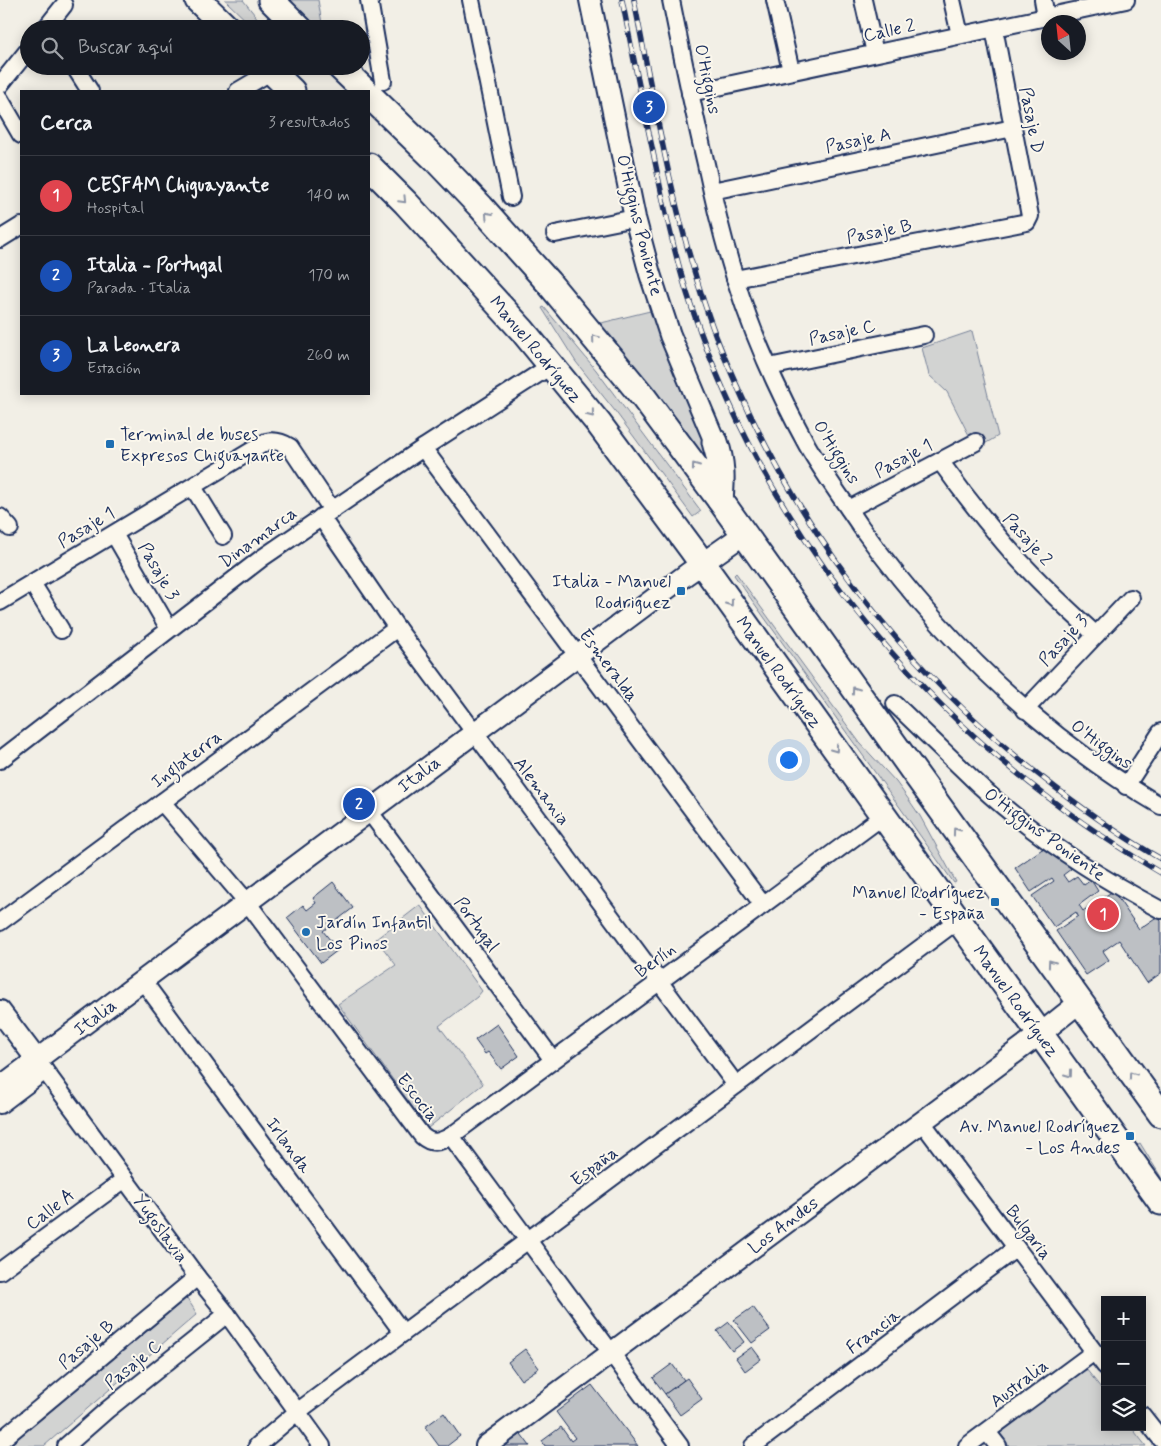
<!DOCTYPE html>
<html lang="es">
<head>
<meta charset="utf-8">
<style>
  :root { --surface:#171b24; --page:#242831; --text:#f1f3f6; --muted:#9ea1a6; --line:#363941; --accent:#0f766e }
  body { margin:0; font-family:Mynerve,sans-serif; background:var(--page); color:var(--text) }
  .controls { position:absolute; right:15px; bottom:15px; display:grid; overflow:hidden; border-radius:0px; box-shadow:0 2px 12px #0003 }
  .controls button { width:45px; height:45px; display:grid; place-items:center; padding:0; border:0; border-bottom:1px solid var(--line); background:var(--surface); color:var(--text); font:25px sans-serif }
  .compass { position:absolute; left:1041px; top:15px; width:45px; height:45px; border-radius:50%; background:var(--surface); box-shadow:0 2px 12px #0003; rotate:333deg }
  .you { position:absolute; left:788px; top:759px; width:18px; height:18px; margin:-12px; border:4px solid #fff; border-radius:50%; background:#1a73e8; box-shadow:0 0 0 8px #1a73e833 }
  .badge { display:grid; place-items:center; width:32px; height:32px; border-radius:50%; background:var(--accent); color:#fff; font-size:16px; font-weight:700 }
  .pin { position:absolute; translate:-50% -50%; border:2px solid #fff; box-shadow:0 1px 5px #0006 }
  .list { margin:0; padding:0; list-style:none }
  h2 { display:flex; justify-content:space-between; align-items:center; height:65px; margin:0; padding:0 20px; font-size:21px }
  h2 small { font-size:16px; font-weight:400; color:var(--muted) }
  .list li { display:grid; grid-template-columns:32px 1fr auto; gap:15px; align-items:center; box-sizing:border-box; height:80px; padding:0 20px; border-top:1px solid var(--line) }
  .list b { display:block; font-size:19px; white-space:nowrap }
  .list p { margin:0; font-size:16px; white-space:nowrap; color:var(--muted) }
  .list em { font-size:16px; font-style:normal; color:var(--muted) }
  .icon { flex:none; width:28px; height:28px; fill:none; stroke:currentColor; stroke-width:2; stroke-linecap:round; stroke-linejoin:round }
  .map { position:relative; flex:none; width:1161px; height:1446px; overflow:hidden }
  .search { position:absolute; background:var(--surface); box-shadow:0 2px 12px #0003; left:20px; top:20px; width:350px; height:55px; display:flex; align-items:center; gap:12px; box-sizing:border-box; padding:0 18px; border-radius:28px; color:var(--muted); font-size:19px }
  .panel { position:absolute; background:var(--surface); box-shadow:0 2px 12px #0003; left:20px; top:90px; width:350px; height:305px; border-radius:0px }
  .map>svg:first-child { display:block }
  .green { fill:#d2d3d2; stroke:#768198 }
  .building { fill:#bdc0c4; stroke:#1b2f5e }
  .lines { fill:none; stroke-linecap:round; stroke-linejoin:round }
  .minor-casing { stroke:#1b2f5e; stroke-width:20 }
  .tertiary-casing { stroke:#1b2f5e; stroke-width:24 }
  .primary-casing { stroke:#1b2f5e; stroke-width:29 }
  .minor { stroke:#fbf7ec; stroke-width:16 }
  .tertiary { stroke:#fbf7ec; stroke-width:20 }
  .primary { stroke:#fbf7ec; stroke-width:25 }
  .rail-casing { stroke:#1b2f5e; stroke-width:5.5 }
  .rail { stroke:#fbf7ec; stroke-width:4; stroke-dasharray:11; stroke-linecap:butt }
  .oneway { stroke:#8b93a5 }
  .poi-dot { fill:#1f6fb2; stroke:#fbf7ec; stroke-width:2 }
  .labels { text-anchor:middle; stroke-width:4; stroke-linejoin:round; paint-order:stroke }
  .street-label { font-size:18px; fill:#1b2f5e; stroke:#fbf7ec }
  .poi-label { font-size:18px; fill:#1b2f5e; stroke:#fbf7ec; text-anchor:end }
</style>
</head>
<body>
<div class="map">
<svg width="1161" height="1446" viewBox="0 0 1161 1446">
  <rect width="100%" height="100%" fill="#f2efe6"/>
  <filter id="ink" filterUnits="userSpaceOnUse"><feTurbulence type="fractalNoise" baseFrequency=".02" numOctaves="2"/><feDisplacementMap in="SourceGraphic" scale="10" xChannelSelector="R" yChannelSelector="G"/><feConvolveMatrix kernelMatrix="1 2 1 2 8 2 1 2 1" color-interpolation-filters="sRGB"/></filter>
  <g filter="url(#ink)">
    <g class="green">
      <polygon points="225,0 243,0 266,29 255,29"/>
      <polygon points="290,0 318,0 323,29 320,29"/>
      <polygon points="544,307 596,370 701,511 693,517 615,411 576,362 542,308"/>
      <polygon points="650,311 712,449 718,476 597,324"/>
      <polygon points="972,331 998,436 976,449 947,392 929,375 922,348"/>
      <polygon points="736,573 860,743 896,782 909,800 920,816 956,882 954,883 734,575"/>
      <polygon points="420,905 482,991 477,997 439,1026 483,1084 428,1128 338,1004 396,965 376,939"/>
      <polygon points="1140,1143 1161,1177 1161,1188 1133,1147"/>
      <polygon points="187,1298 197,1314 44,1446 9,1446"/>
      <polygon points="1086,1369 1105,1393 1105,1427 1131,1427 1146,1446 1009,1446 998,1433"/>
    </g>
    <g class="building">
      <polygon points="1048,845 1056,856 1060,853 1071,869 1063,875 1068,882 1077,876 1084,885 1091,880 1098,891 1079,905 1083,911 1113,891 1139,929 1158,916 1161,921 1161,973 1147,983 1119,940 1103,951 1109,960 1086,975 1056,931 1078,916 1076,912 1054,927 1032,896 1054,881 1052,878 1031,892 1015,868"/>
      <polygon points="333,882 353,908 323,931 338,950 321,963 287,918 303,905 307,910 316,903 313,898"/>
      <polygon points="497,1024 519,1056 501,1069 488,1052 485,1054 475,1040"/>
      <polygon points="753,1307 770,1330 752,1343 734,1320"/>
      <polygon points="729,1322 744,1342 732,1351 717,1331"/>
      <polygon points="752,1347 761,1359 745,1371 736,1358"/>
      <polygon points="525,1349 539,1368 521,1380 508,1362"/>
      <polygon points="672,1364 684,1380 665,1394 653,1378"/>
      <polygon points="687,1378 702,1399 680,1415 665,1394"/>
      <polygon points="592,1385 638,1446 545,1446 542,1441 561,1427 571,1441 575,1438 556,1412"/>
      <polygon points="444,1413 460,1436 447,1446 439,1446 425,1427"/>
      <polygon points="521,1434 530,1446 505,1446"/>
    </g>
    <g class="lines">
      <defs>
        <g id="minor">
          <polyline points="369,0 383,81"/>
          <polyline points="471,0 511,197"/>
          <path d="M671,0c11,55 22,109 35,164 8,38 17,76 29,114 18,58 43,114 72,167 16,28 36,55 54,82 81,113 181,209 300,279"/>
          <polyline points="775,0 791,71"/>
          <polyline points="863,0 875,53"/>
          <polyline points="952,0 960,35"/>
          <polyline points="1043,0 1046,17"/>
          <polyline points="45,29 64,5"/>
          <polyline points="74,66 90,91"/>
          <polyline points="0,85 29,49"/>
          <polyline points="238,91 272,71"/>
          <polyline points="690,93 1126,0"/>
          <polyline points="0,99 21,135"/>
          <polyline points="712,191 1013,128"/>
          <polyline points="555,234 635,218"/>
          <polyline points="0,239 21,226"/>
          <polyline points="735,279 1027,222 1030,216 994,28"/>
          <polyline points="769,367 924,335"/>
          <polyline points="423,448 763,905"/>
          <path d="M940,461c20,28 41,55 64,82 28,33 60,63 92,92"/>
          <polyline points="193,487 223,536"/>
          <polyline points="849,509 976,442"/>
          <polyline points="0,517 10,528"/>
          <polyline points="321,517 397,628 736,1085"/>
          <polyline points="114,534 169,629"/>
          <polyline points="32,583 61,630"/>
          <path d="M0,602l266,-160c9,-2 16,0 24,5l42,63"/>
          <path d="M895,704l84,81c54,50 117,91 182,125"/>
          <polyline points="1025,710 1131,598"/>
          <polyline points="0,760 262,558 423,448 552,365"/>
          <polyline points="1126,786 1161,732"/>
          <path d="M162,802l85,100 175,234c10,9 18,6 29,0l432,-320"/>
          <polyline points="369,811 553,1060"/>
          <polyline points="0,922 397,628"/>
          <polyline points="143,981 403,1333"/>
          <polyline points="37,1060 197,1277 227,1314 322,1446"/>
          <polyline points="0,1105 45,1071"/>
          <polyline points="922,1122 1105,1366"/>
          <polyline points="451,1136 680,1446"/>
          <polyline points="0,1271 125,1179"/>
          <polyline points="1142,1415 1161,1439"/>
          <polyline points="987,1432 998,1446"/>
          <polyline points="0,1441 197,1277"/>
          <polyline points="66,1446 107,1410 227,1314"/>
          <polyline points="257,1446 297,1412 958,920"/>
          <polyline points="753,1446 1016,1248"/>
          <polyline points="967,1446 1094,1352"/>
        </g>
        <g id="tertiary">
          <polyline points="590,0 635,218 650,274 670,335 715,442"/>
          <polyline points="0,1011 37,1060"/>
          <polyline points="0,1087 687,574 744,534"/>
          <polyline points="486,1446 1040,1034 1080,1002"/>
        </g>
        <g id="primary">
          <polyline points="198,0 228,29"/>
          <polyline points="271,0 300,29"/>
          <polyline points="266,66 292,91"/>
          <polyline points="339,66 365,91"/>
          <polyline points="369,95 436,160 481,207 548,282 644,398 720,500 914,772 1161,1114"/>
          <polyline points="369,166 406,203 522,330 599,424 691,548 1161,1202"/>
          <path d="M715,442c7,20 7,37 5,58"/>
        </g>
      </defs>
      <use href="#minor" class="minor-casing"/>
      <use href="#tertiary" class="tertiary-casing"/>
      <use href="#primary" class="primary-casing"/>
      <use href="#minor" class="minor"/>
      <use href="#tertiary" class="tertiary"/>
      <use href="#primary" class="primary"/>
      <defs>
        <g id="rail">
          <path d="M622,0c10,49 19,98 30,147 11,54 22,109 40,161 82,243 250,436 469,565"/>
          <path d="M634,0c21,107 39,214 75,317 11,33 26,65 41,97 71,148 175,275 306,374 34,26 68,50 105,71"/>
        </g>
      </defs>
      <use href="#rail" class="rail-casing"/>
      <use href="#rail" class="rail"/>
    </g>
    <defs><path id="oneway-chevron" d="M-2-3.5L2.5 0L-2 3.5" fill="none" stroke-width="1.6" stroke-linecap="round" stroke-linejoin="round" transform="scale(1.25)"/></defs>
    <g class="oneway">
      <use href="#oneway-chevron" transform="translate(403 200) rotate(46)"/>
      <use href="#oneway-chevron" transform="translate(488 215) rotate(-132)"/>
      <use href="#oneway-chevron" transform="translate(595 338) rotate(-130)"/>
      <use href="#oneway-chevron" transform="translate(591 414) rotate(52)"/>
      <use href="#oneway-chevron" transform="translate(695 466) rotate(-126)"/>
      <use href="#oneway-chevron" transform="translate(730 603) rotate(54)"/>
      <use href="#oneway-chevron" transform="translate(855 690) rotate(-126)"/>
      <use href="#oneway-chevron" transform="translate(835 749) rotate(54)"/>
      <use href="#oneway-chevron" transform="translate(956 831) rotate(-126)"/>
      <use href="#oneway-chevron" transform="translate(1051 963) rotate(-126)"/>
      <use href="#oneway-chevron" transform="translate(1069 1074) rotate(54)"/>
      <use href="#oneway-chevron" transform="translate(1132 1075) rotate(-126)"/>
    </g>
  </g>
  <g class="poi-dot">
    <rect x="105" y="439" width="10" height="10" rx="2.5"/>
    <rect x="676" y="586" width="10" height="10" rx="2.5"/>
    <rect x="990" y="897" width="10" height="10" rx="2.5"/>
    <circle cx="306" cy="932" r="5"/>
    <rect x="1125" y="1131" width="10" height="10" rx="2.5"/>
  </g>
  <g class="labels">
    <g class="street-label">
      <text transform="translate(889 30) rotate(-12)" y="6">Calle 2</text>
      <text transform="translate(708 79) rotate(78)" y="6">O'Higgins</text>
      <text transform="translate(1032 120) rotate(79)" y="6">Pasaje D</text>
      <text transform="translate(858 140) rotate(-12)" y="6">Pasaje A</text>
      <text transform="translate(640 225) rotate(76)" y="6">O'Higgins Poniente</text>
      <text transform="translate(879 231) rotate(-11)" y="6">Pasaje B</text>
      <text transform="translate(842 332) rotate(-12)" y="6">Pasaje C</text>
      <text transform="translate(536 349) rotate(50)" y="6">Manuel Rodríguez</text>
      <text transform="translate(837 452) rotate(58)" y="6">O'Higgins</text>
      <text transform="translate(903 458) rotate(-28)" y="6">Pasaje 1</text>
      <text transform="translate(86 527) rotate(-31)" y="6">Pasaje 1</text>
      <text transform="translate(258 537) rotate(-36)" y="6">Dinamarca</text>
      <text transform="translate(1028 539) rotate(48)" y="6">Pasaje 2</text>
      <text transform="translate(159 571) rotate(60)" y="6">Pasaje 3</text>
      <text transform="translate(1063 640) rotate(-47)" y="6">Pasaje 3</text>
      <text transform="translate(609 665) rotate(53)" y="6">Esmeralda</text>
      <text transform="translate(779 672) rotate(54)" y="6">Manuel Rodríguez</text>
      <text transform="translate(1102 744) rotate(36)" y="6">O'Higgins</text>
      <text transform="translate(186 759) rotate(-37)" y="6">Inglaterra</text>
      <text transform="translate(419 774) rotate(-37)" y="6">Italia</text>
      <text transform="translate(542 791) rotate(53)" y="6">Alemania</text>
      <text transform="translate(1045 834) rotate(36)" y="6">O'Higgins Poniente</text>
      <text transform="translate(477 924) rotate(54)" y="6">Portugal</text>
      <text transform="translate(655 960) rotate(-36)" y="6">Berlín</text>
      <text transform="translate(1016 1001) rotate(54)" y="6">Manuel Rodríguez</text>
      <text transform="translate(95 1017) rotate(-37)" y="6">Italia</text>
      <text transform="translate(418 1097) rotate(52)" y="6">Escocia</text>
      <text transform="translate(289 1145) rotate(54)" y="6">Irlanda</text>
      <text transform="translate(594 1166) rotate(-37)" y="6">España</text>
      <text transform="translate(50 1209) rotate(-37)" y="6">Calle A</text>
      <text transform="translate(783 1225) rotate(-37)" y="6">Los Andes</text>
      <text transform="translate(161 1228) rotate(54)" y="6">Yugoslavia</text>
      <text transform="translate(1029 1232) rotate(53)" y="6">Bulgaria</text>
      <text transform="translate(873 1331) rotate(-37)" y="6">Francia</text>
      <text transform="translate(86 1344) rotate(-40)" y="6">Pasaje B</text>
      <text transform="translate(133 1364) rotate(-39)" y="6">Pasaje C</text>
      <text transform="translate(1019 1383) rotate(-37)" y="6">Australia</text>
    </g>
    <g class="poi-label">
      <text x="120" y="440" text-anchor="start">Terminal de buses<tspan x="120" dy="21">Expresos Chiguayante</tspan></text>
      <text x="671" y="587">Italia - Manuel<tspan x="671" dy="21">Rodriguez</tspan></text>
      <text x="985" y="898">Manuel Rodríguez<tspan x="985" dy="21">- España</tspan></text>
      <text x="316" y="928" text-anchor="start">Jardín Infantil<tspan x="316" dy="21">Los Pinos</tspan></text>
      <text x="1120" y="1132">Av. Manuel Rodríguez<tspan x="1120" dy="21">- Los Andes</tspan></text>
    </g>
  </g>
</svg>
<div class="controls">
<button>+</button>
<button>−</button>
<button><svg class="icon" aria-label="layers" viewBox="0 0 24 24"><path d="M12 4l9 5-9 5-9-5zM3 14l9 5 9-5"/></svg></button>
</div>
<svg class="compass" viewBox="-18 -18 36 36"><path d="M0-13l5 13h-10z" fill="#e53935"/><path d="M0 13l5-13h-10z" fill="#9ea1a6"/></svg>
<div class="you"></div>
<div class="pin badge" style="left:1103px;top:914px;background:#e0444e">1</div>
<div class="pin badge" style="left:359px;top:804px;background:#1a4fb4">2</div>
<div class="pin badge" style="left:649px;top:107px;background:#1a4fb4">3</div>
<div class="search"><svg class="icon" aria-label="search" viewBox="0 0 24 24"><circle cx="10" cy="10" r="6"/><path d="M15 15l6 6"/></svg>Buscar aquí</div>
<section class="panel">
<h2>Cerca<small>3 resultados</small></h2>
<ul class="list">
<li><span class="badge" style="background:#e0444e">1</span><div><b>CESFAM Chiguayante</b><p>Hospital</p></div><em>140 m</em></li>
<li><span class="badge" style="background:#1a4fb4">2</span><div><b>Italia - Portugal</b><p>Parada · Italia</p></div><em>170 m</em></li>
<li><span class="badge" style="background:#1a4fb4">3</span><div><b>La Leonera</b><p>Estación</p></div><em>260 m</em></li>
</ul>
</section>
</div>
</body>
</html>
